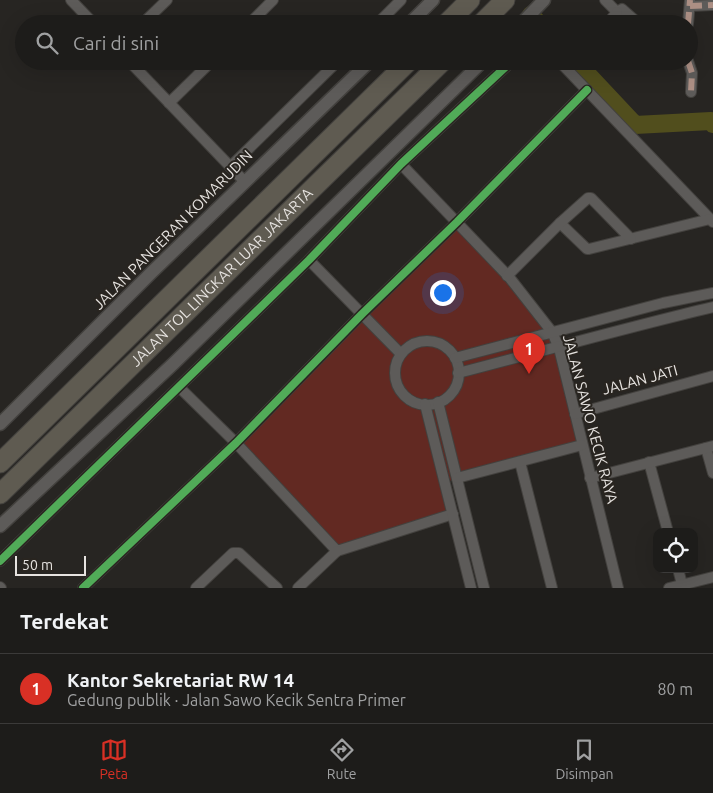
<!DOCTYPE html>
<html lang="id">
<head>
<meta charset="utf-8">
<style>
  :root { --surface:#1d1c1a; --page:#252523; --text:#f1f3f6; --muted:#a0a1a2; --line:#3b3a39; --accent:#d93025 }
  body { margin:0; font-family:Ubuntu,sans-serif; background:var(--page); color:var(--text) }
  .controls { position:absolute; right:15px; bottom:15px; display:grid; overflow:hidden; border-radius:10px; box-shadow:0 5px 20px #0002 }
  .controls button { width:45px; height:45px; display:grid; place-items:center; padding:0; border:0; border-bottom:1px solid var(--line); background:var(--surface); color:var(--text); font:25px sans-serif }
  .scale { position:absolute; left:15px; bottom:12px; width:71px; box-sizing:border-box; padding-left:5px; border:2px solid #e6e3e0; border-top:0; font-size:14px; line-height:18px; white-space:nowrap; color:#e6e3e0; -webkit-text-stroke:4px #292520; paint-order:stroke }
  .you { position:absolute; left:442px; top:292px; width:18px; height:18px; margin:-12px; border:4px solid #fff; border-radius:50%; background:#1a73e8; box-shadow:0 0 0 8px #1a73e833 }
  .badge { display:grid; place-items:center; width:32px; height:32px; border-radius:50%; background:var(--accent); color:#fff; font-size:16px; font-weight:700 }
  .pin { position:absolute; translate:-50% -41px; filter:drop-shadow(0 1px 2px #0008) }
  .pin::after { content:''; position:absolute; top:26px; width:18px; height:15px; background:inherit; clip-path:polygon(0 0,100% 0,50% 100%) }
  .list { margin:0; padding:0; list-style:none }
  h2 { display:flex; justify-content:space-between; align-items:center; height:65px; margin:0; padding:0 20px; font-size:21px }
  h2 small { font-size:16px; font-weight:400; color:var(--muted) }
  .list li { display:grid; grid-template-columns:32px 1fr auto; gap:15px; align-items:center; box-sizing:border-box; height:70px; padding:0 20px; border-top:1px solid var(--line) }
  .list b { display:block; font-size:19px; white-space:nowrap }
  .list p { margin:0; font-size:16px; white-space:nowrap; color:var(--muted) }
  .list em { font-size:16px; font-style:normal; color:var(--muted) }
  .icon { flex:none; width:28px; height:28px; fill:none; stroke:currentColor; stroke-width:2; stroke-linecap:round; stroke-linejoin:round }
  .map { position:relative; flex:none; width:713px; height:588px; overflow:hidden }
  .search { position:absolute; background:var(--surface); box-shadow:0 5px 20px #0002; left:15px; right:15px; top:15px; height:55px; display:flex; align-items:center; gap:12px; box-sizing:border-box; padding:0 18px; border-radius:28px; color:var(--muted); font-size:19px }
  .sheet { height:135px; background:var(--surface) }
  nav { display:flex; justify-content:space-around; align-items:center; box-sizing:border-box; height:70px; border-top:1px solid var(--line); background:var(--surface); font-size:14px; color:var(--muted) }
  nav a { display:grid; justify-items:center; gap:2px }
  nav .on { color:var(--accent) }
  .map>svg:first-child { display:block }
  .green { fill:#622922 }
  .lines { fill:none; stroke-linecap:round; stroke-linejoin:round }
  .river { stroke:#514e1d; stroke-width:18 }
  .minor-casing { stroke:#43413e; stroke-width:12 }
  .tertiary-casing { stroke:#43413e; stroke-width:15 }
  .motorway-casing { stroke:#43413e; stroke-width:21 }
  .minor { stroke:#5d5b59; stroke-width:10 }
  .tertiary { stroke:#5d5b59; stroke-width:12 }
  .motorway { stroke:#5f5b51; stroke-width:19 }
  .quiet { stroke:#ac8f84; stroke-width:6; stroke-dasharray:12 6; stroke-linecap:butt }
  .cycleway-casing { stroke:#292520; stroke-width:11 }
  .cycleway { stroke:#51ab58; stroke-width:8 }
  .labels { text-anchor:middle; stroke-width:4; stroke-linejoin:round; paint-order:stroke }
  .street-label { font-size:15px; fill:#e6e3e0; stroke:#292520 }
</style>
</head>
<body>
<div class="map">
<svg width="713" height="588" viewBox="0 0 713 588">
  <rect width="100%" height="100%" fill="#272522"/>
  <polygon class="green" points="457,222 552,332 582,445 445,482 453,514 337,551 236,443"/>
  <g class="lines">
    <g class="river">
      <polyline points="531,15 539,24"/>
      <polyline points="575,61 635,125 711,121 713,124"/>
    </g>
    <defs>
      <g id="minor">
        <polyline points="71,0 94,24"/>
        <polyline points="605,0 617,12 622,9 639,24"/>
        <polyline points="690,6 713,5"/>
        <polyline points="142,24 167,0"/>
        <polyline points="249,24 273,0"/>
        <polyline points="377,24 401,0"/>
        <polyline points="610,24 612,18 617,12"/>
        <polyline points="688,24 690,0"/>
        <polyline points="129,61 245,182"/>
        <polyline points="559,61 713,222"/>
        <polyline points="688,61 692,73 691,92"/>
        <polyline points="169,103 212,61"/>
        <polyline points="401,164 509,277 552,332 559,348 618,588"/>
        <polyline points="230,167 338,61"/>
        <polyline points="560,223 587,249 589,249 710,219"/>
        <polyline points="309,260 401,354"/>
        <polyline points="507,276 560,223 588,198 591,198 631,239"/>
        <circle cx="427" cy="373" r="32"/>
        <polyline points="455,358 663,303 713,293"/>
        <path d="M458,373c85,-22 170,-46 255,-66"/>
        <polyline points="180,388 236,443 337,551 453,514"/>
        <polyline points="438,402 484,588"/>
        <polyline points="425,404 471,588"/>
        <polyline points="575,414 713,376"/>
        <polyline points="706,448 713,473"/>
        <polyline points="520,462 552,588"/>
        <polyline points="649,462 668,532"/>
        <polyline points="457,478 582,445"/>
        <polyline points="590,478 713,446"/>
        <polyline points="0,561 309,260 401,164 512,61"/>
        <polyline points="678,569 683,588"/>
        <polyline points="0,587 1,588"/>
        <polyline points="83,588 236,443 362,314 457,222 587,90"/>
        <polyline points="196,588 233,553 239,553 277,588"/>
        <polyline points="298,588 337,551"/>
        <polyline points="669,588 713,577"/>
      </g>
      <g id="tertiary">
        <polyline points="409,24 433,0"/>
        <polyline points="521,24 544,0"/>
        <polyline points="0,424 152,272 370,61"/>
        <polyline points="0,526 173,364 483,61"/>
      </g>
      <g id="motorway">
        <polyline points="446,24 470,0"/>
        <polyline points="481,24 505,0"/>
        <polyline points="0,463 409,61"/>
        <path id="s1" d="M0,494l443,-433"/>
      </g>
    </defs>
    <use href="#minor" class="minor-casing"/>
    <use href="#tertiary" class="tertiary-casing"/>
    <use href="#motorway" class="motorway-casing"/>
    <use href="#minor" class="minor"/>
    <use href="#tertiary" class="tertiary"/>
    <use href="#motorway" class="motorway"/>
    <g class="quiet">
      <polyline points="690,6 713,5"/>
      <polyline points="688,24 690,0"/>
      <polyline points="688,61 692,73 691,92"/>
    </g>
    <defs>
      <g id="cycleway">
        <polyline points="0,561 309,260 401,164 512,61"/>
        <polyline points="83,588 236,443 362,314 457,222 587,90"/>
      </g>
    </defs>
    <use href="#cycleway" class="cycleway-casing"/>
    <use href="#cycleway" class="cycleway"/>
  </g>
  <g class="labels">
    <g class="street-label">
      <text transform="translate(173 230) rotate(-45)" y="5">JALAN PANGERAN KOMARUDIN</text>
      <text dy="5" stroke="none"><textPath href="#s1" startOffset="310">JALAN TOL LINGKAR LUAR JAKARTA</textPath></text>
      <text transform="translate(640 380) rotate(-15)" y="5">JALAN JATI</text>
      <text transform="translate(590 419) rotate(75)" y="5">JALAN SAWO KECIK RAYA</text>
    </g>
  </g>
</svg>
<div class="controls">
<button><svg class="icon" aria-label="locate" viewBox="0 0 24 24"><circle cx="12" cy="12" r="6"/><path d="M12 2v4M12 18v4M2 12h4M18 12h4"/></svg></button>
</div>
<div class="scale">50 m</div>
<div class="you"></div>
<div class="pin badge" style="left:529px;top:374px">1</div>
<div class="search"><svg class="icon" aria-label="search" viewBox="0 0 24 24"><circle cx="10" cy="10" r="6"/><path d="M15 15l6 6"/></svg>Cari di sini</div>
</div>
<section class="sheet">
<h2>Terdekat<small></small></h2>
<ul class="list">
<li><span class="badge">1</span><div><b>Kantor Sekretariat RW 14</b><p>Gedung publik · Jalan Sawo Kecik Sentra Primer</p></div><em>80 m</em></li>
</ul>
</section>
<nav>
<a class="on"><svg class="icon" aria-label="map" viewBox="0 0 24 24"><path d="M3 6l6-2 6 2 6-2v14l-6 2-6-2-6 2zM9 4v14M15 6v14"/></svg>Peta</a>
<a><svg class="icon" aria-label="directions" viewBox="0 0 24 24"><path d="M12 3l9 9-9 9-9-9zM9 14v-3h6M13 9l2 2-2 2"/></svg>Rute</a>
<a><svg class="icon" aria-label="saved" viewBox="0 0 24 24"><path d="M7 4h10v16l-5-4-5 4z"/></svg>Disimpan</a>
</nav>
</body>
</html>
